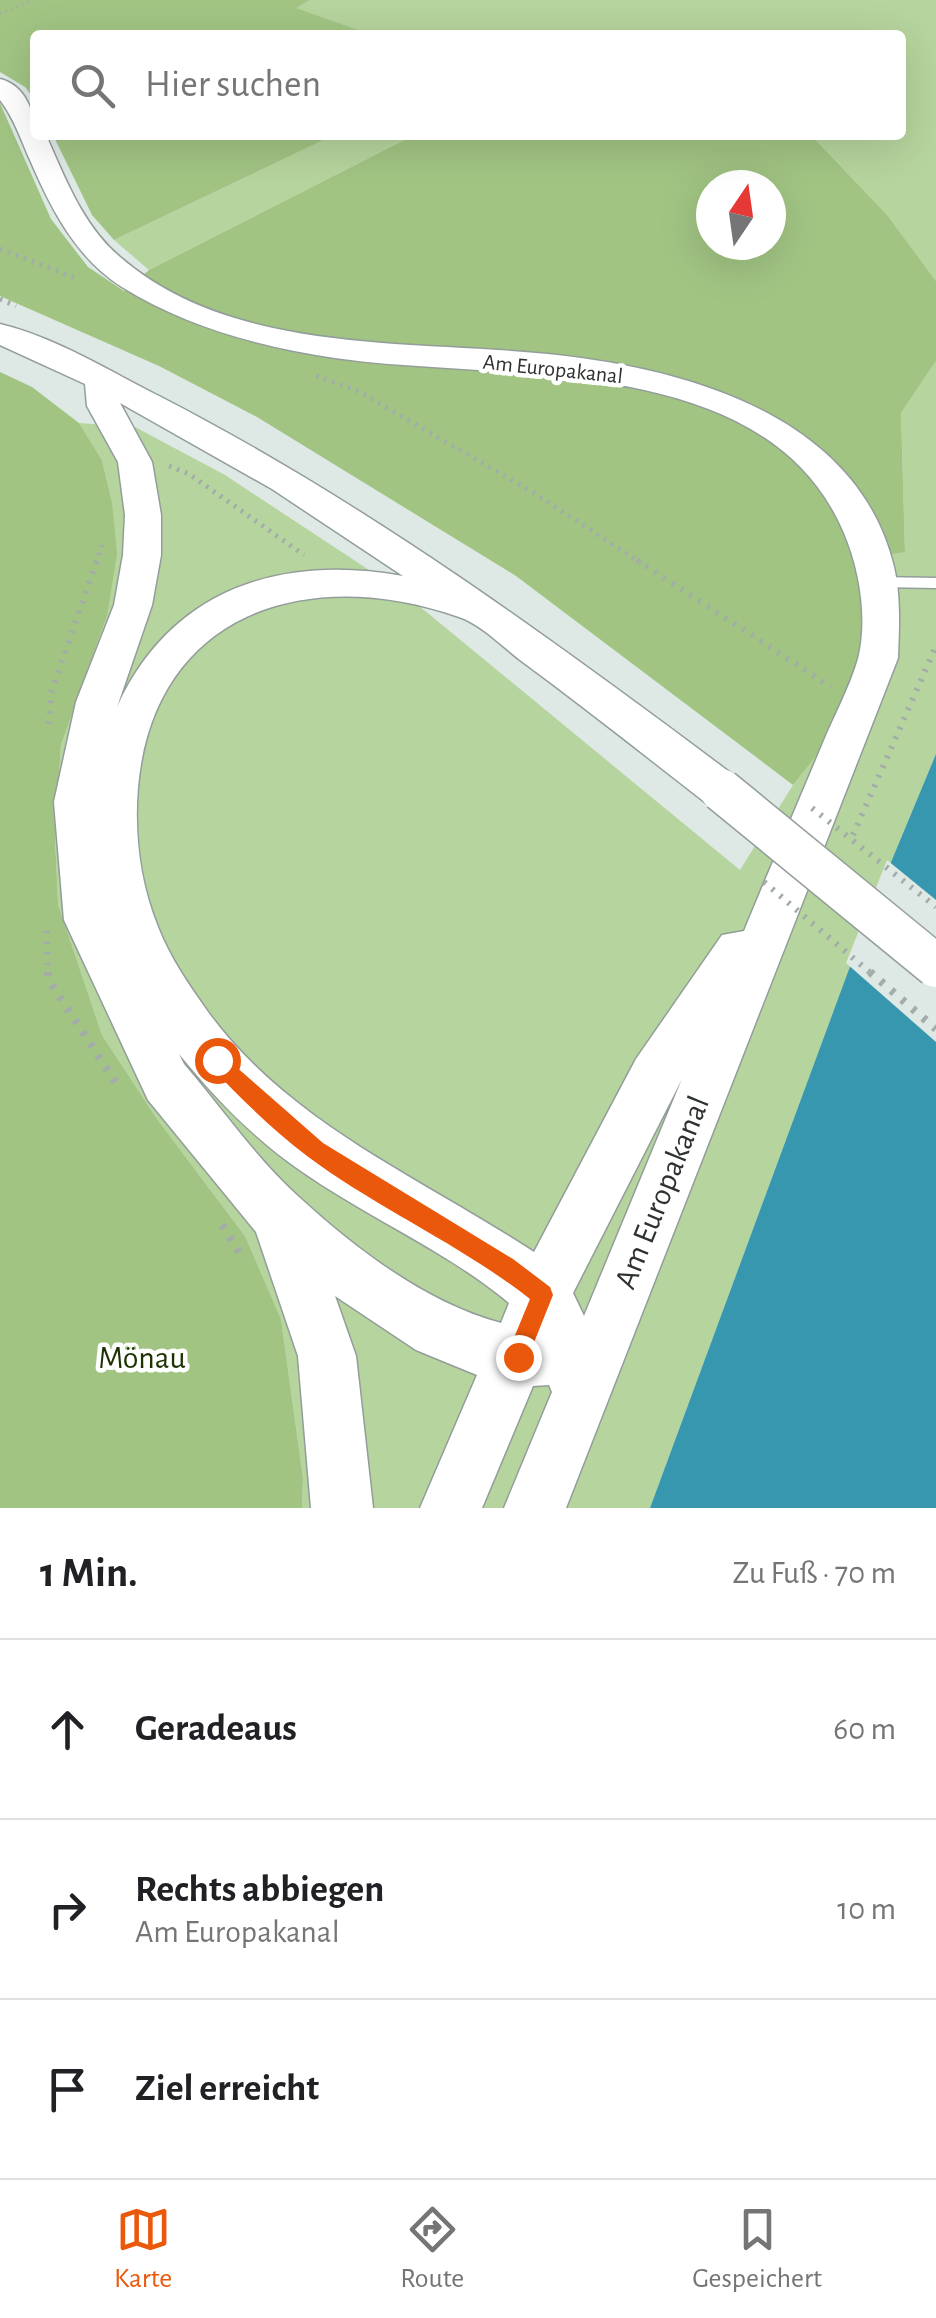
<!DOCTYPE html>
<html lang="de">
<head>
<meta charset="utf-8">
<style>
  :root { --surface:#fff; --page:#f2f2f2; --text:#202124; --muted:#757577; --line:#e0e0e0; --accent:#ea580c }
  body { margin:0; font-family:"Alegreya Sans",sans-serif; background:var(--page); color:var(--text) }
  .compass { position:absolute; left:696px; top:170px; width:90px; height:90px; border-radius:50%; background:var(--surface); box-shadow:0 10px 40px #0002; rotate:13deg }
  .stop { position:absolute; width:30px; height:30px; margin:-22px; border:8px solid #ea580c; border-radius:50%; background:#fff }
  .stop.end { background:#ea580c; border-color:#fff; box-shadow:0 2px 10px #0008 }
  .list { margin:0; padding:0; list-style:none }
  h2 { display:flex; justify-content:space-between; align-items:center; height:130px; margin:0; padding:0 40px; font-size:42px }
  h2 small { font-size:32px; font-weight:400; color:var(--muted) }
  .list li { display:grid; grid-template-columns:65px 1fr auto; gap:30px; align-items:center; box-sizing:border-box; height:180px; padding:0 40px; border-top:2px solid var(--line) }
  .list b { display:block; font-size:38px; white-space:nowrap }
  .list p { margin:0; font-size:32px; white-space:nowrap; color:var(--muted) }
  .list em { font-size:32px; font-style:normal; color:var(--muted) }
  .icon { flex:none; width:55px; height:55px; fill:none; stroke:currentColor; stroke-width:2; stroke-linecap:round; stroke-linejoin:round }
  .map { position:relative; flex:none; width:936px; height:1508px; overflow:hidden }
  .search { position:absolute; background:var(--surface); box-shadow:0 10px 40px #0002; left:30px; right:30px; top:30px; height:110px; display:flex; align-items:center; gap:25px; box-sizing:border-box; padding:0 35px; border-radius:10px; color:var(--muted); font-size:38px }
  .sheet { height:670px; background:var(--surface) }
  nav { display:flex; justify-content:space-around; align-items:center; box-sizing:border-box; height:140px; border-top:2px solid var(--line); background:var(--surface); font-size:28px; color:var(--muted) }
  nav a { display:grid; justify-items:center; gap:5px }
  nav .on { color:var(--accent) }
  .map>svg:first-child { display:block }
  .green { fill:#b6d49d }
  .forest { fill:#a1c483; fill-rule:evenodd }
  .water { fill:#3697af }
  .pier { fill:#dee9e5 }
  .lines { fill:none; stroke-linecap:round; stroke-linejoin:round }
  .lane-casing { stroke:#939d9a; stroke-width:3 }
  .secondary-casing { stroke:#939d9a; stroke-width:3 }
  .path-far3 { stroke:#a3aca9; stroke-width:4; stroke-dasharray:1 5; stroke-linecap:butt }
  .path-far2 { stroke:#a3aca9; stroke-width:5; stroke-dasharray:2.5 6; stroke-linecap:butt }
  .path-far1 { stroke:#a3aca9; stroke-width:6; stroke-dasharray:2.5 8; stroke-linecap:butt }
  .path { stroke:#a3aca9; stroke-width:8; stroke-dasharray:4 10; stroke-linecap:butt }
  .lane { fill:#fff; fill-rule:evenodd }
  .secondary { fill:#fff; fill-rule:evenodd }
  .secondary-bridge-casing { stroke:#939d9a; stroke-width:45; stroke-linecap:butt }
  .path-bridge-far1 { stroke:#a3aca9; stroke-width:6; stroke-dasharray:2.5 8; stroke-linecap:butt }
  .path-bridge { stroke:#a3aca9; stroke-width:8; stroke-dasharray:4 10; stroke-linecap:butt }
  .secondary-bridge { stroke:#fff; stroke-width:42 }
  .route { fill:#ea580c }
  .labels { text-anchor:middle; stroke-width:9; stroke-linejoin:round; paint-order:stroke }
  .far-street-label { font-size:22px; fill:#2d3130; stroke:#fff }
  .near-street-label { font-size:32px; fill:#2d3130; stroke:#fff }
  .near-park-label { font-size:32px; fill:#1d3203; stroke:#fff }
</style>
</head>
<body>
<div class="map">
<svg width="936" height="1508" viewBox="0 0 936 1508">
  <rect width="100%" height="100%" fill="#dee9e5"/>
  <g class="green">
    <polygon points="310,0 936,0 936,281 888,216 811,135 901,135 901,35 373,35 295,8"/>
    <polygon points="334,135 414,135 149,270 114,240"/>
    <polygon points="936,361 936,754 869,915 650,1508 302,1508 303,1478 281,1319 245,1236 157,1119 102,1035 58,904 55,837 61,745 107,616 112,502 102,460 79,423 135,427 225,475 366,568 424,610 740,870 793,785 863,696 879,656 892,553 905,551 901,413"/>
  </g>
  <g class="forest">
    <polygon points="0,0 310,0 296,8 373,35 35,35 35,100 25,87 0,72"/>
    <path d="M0,103l51,116 37,48 36,24 25,-21 265,-135h397l77,81 48,65v80l-35,52 4,139 -13,2 -13,102 -16,41 -70,88 -277,-209 -259,-159 -98,-51 -159,-70zM711,185h60v60h-60z"/>
    <polygon points="53,135 334,135 114,240 92,215"/>
    <polygon points="0,372 32,387 79,423 102,460 112,502 117,554 107,616 61,745 55,837 58,904 102,1035 157,1119 245,1236 281,1319 303,1478 302,1508 0,1508"/>
  </g>
  <polygon class="water" points="936,754 936,1508 650,1508 869,915"/>
  <polygon class="pier" points="887,860 936,900 936,1042 846,963"/>
  <g class="lines">
    <defs>
      <polygon id="lane" points="877,577 936,578 936,588 877,587 870,582"/>
      <path id="secondary" d="M0,79c25,6 35,33 35,56h11c19,43 37,91 74,122 115,100 297,82 437,98 134,15 301,62 337,212 7,30 5,61 4,91l-332,850h-62l48,-116 -3,-7 -16,1 -51,122h-62l57,-133 -61,-25 -81,-54 21,60 17,152h-62l-13,-152 -42,-124 -108,-132 -84,-180 -10,-118 22,-100 38,-97 9,-50 2,-40 -7,-53 -31,-56 -2,-22 -85,-39v-21c55,13 109,47 159,72 206,106 393,243 577,381l7,13 -7,13 -15,5 -15,-5c-62,-48 -123,-97 -186,-143 -18,-14 -40,-36 -61,-43 -150,-53 -305,-6 -321,170 -4,47 2,96 20,140 12,31 31,58 50,85 82,112 213,166 326,240l102,-193 86,-124 22,-4c26,-63 53,-126 79,-188 11,-27 27,-56 35,-84 10,-39 2,-89 -14,-126 -78,-185 -348,-151 -509,-175 -74,-11 -149,-31 -213,-71 -46,-29 -71,-78 -92,-127 -9,-20 -16,-42 -30,-60zM120,403l152,86 131,87c-123,-22 -232,13 -286,131l35,-102 9,-50v-40l-9,-53zM179,1054c36,44 75,85 122,117 67,47 146,80 208,132l-8,20c-75,-20 -145,-74 -201,-125 -42,-37 -79,-91 -116,-134zM682,1079l-98,237 -11,-23z"/>
    </defs>
    <use href="#lane" class="lane-casing"/>
    <use href="#secondary" class="secondary-casing"/>
    <polyline class="path-far3" points="0,13 34,0"/>
    <g class="path-far2">
      <polyline points="0,249 78,279"/>
      <polyline points="0,299 16,306"/>
      <polyline points="316,376 358,391 534,493 641,563"/>
      <polyline points="169,466 189,474 304,555"/>
      <polyline points="96,563 102,545"/>
    </g>
    <g class="path-far1">
      <polyline points="637,560 831,687"/>
      <polyline points="49,724 51,693 97,560"/>
      <polyline points="853,835 936,646"/>
      <polyline points="47,931 48,975"/>
    </g>
    <g class="path">
      <polyline points="48,972 48,979 116,1083"/>
      <polyline points="222,1225 242,1257"/>
    </g>
    <use href="#lane" class="lane"/>
    <use href="#secondary" class="secondary"/>
    <defs>
      <polyline id="secondary-bridge" points="721,790 936,966"/>
    </defs>
    <use href="#secondary-bridge" class="secondary-bridge-casing"/>
    <g class="path-bridge-far1">
      <polyline points="812,808 936,907"/>
      <polyline points="764,882 873,975"/>
    </g>
    <polyline class="path-bridge" points="870,972 936,1029"/>
    <use href="#secondary-bridge" class="secondary-bridge"/>
  </g>
  <path class="route" d="M217,1050l106,93 190,116 37,28 3,8 -28,70 -7,3 -8,-3 -4,-8 24,-58c-70,-55 -152,-90 -223,-143 -35,-27 -67,-58 -97,-90v-13z"/>
  <g class="labels">
    <g class="far-street-label">
      <text transform="translate(553 368) rotate(6)" y="8">Am Europakanal</text>
    </g>
    <g class="near-street-label">
      <text transform="translate(661 1192) rotate(-68)" y="11">Am Europakanal</text>
    </g>
    <g class="near-park-label">
      <text x="142" y="1368">Mönau</text>
    </g>
  </g>
</svg>
<svg class="compass" viewBox="-18 -18 36 36"><path d="M0-13l5 13h-10z" fill="#e53935"/><path d="M0 13l5-13h-10z" fill="#757577"/></svg>
<div class="stop" style="left:217px;top:1060px"></div>
<div class="stop end" style="left:518px;top:1357px"></div>
<div class="search"><svg class="icon" aria-label="search" viewBox="0 0 24 24"><circle cx="10" cy="10" r="6"/><path d="M15 15l6 6"/></svg>Hier suchen</div>
</div>
<section class="sheet">
<h2>1 Min.<small>Zu Fuß · 70 m</small></h2>
<ul class="list">
<li><svg class="icon" aria-label="ahead" viewBox="0 0 24 24"><path d="M12 20V5M6 11l6-6 6 6"/></svg><div><b>Geradeaus</b></div><em>60 m</em></li>
<li><svg class="icon" aria-label="right" viewBox="0 0 24 24"><path d="M7 20v-9h11M14 6l5 5-5 5"/></svg><div><b>Rechts abbiegen</b><p>Am Europakanal</p></div><em>10 m</em></li>
<li><svg class="icon" aria-label="arrive" viewBox="0 0 24 24"><path d="M6 21V4h12l-3 4 3 4H6"/></svg><div><b>Ziel erreicht</b></div></li>
</ul>
</section>
<nav>
<a class="on"><svg class="icon" aria-label="map" viewBox="0 0 24 24"><path d="M3 6l6-2 6 2 6-2v14l-6 2-6-2-6 2zM9 4v14M15 6v14"/></svg>Karte</a>
<a><svg class="icon" aria-label="directions" viewBox="0 0 24 24"><path d="M12 3l9 9-9 9-9-9zM9 14v-3h6M13 9l2 2-2 2"/></svg>Route</a>
<a><svg class="icon" aria-label="saved" viewBox="0 0 24 24"><path d="M7 4h10v16l-5-4-5 4z"/></svg>Gespeichert</a>
</nav>
</body>
</html>
